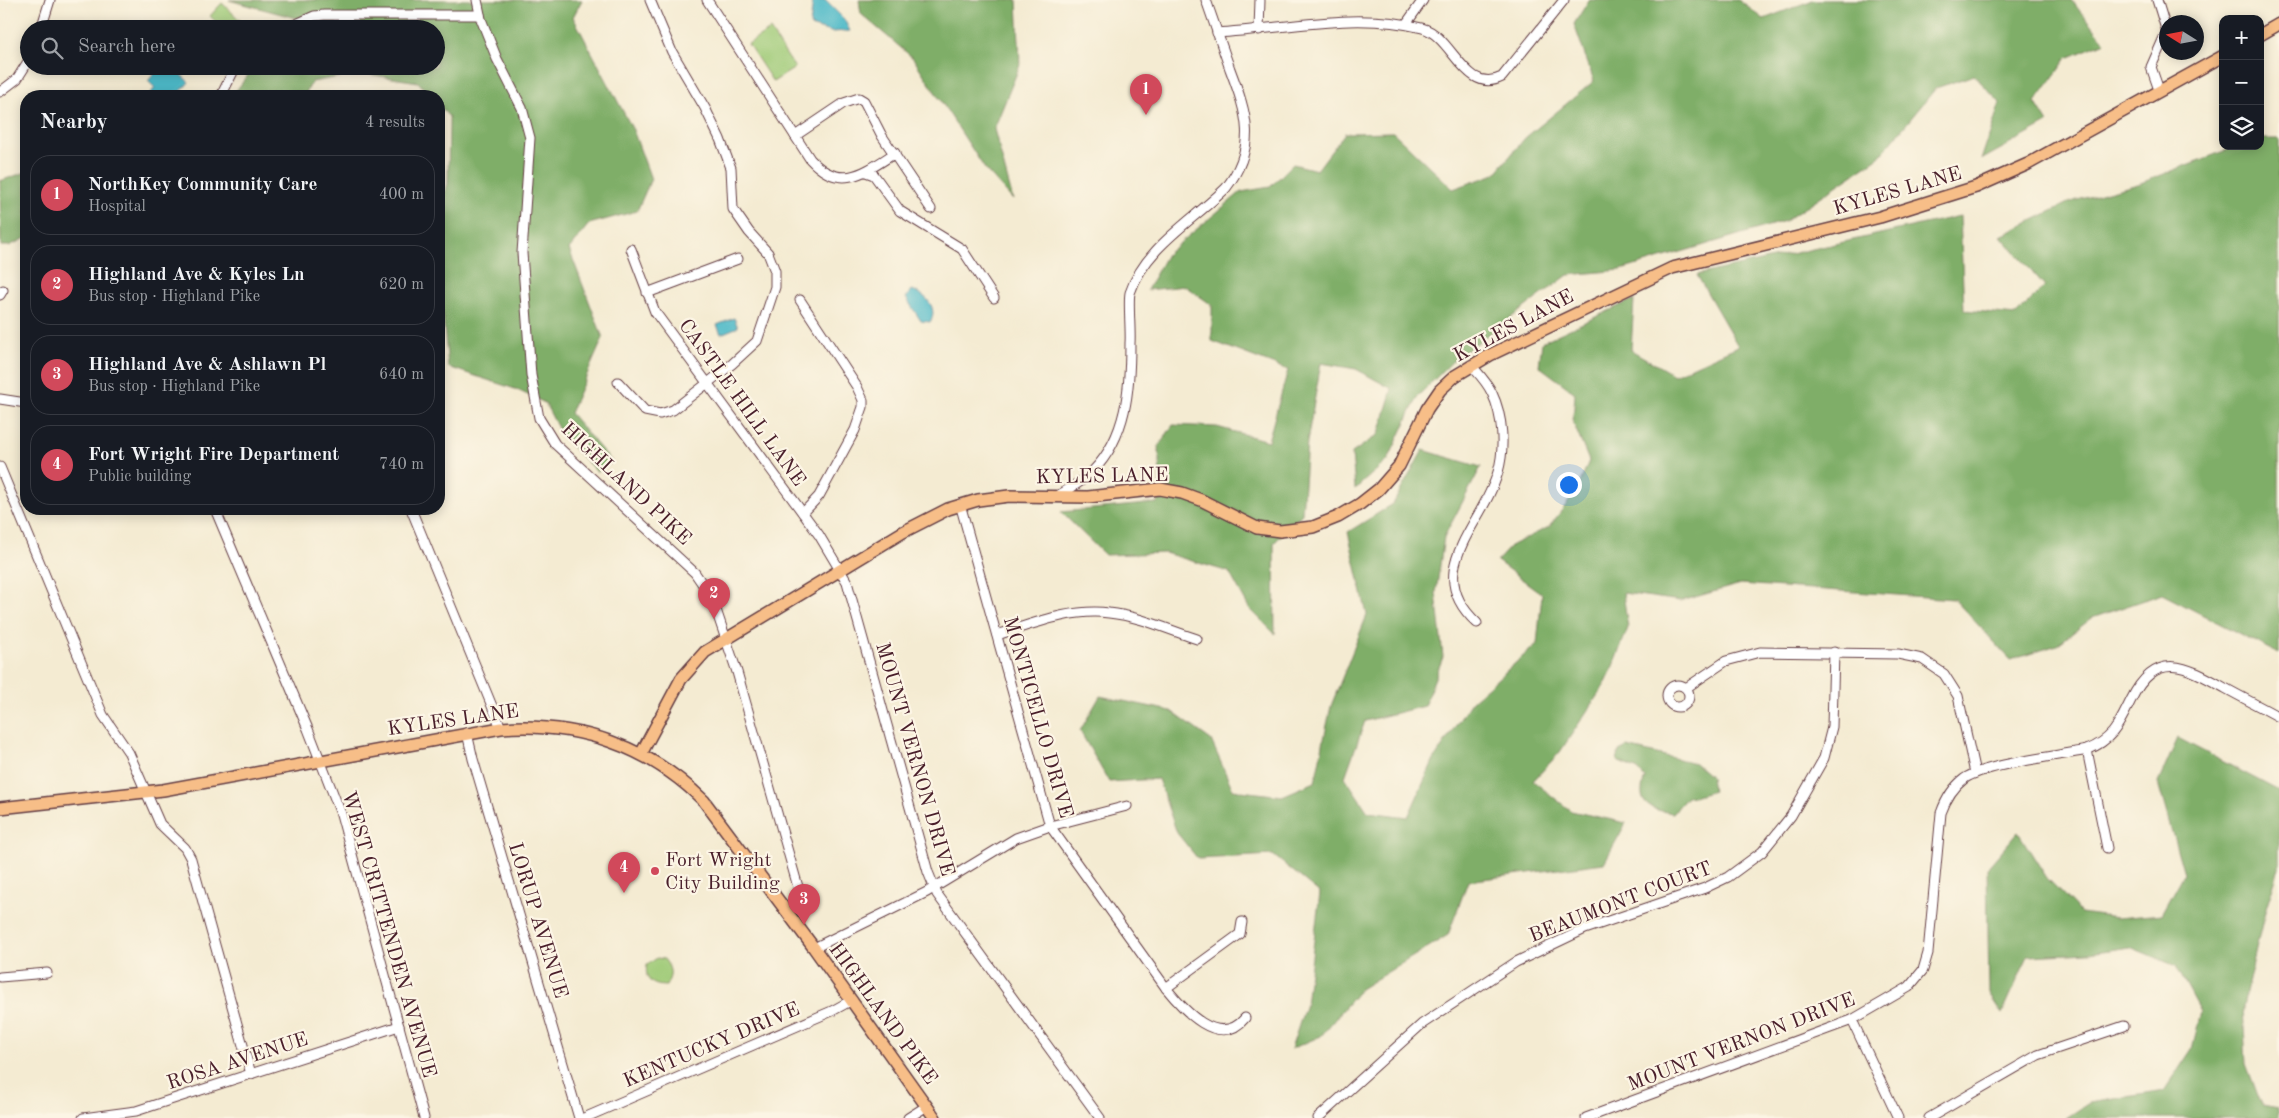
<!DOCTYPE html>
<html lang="en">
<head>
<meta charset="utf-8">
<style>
  :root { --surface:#171b24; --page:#242831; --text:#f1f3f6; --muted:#9ea1a6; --line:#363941; --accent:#d1495b }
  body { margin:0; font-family:"Old Standard TT",serif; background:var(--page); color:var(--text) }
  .controls { position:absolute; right:15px; top:15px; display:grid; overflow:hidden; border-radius:10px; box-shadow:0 2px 12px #0003 }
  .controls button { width:45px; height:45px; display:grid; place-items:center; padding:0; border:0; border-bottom:1px solid var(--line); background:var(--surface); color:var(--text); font:25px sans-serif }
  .compass { position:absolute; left:2159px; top:15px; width:45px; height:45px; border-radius:50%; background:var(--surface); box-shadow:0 2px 12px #0003; rotate:281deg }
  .you { position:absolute; left:1568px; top:484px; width:18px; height:18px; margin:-12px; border:4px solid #fff; border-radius:50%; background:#1a73e8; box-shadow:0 0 0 8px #1a73e833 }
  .badge { display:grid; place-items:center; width:32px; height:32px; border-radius:50%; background:var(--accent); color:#fff; font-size:16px; font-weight:700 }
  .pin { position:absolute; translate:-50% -41px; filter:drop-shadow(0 1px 2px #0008) }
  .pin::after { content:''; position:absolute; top:26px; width:18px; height:15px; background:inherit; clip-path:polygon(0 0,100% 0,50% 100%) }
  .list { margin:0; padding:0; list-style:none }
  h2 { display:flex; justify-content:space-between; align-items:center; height:65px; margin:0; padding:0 20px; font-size:21px }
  h2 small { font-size:16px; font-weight:400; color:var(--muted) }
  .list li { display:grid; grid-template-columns:32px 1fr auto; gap:15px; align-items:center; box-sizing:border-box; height:80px; margin:0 10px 10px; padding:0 10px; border:1px solid var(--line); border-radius:20px }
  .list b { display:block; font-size:19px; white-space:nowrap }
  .list p { margin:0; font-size:16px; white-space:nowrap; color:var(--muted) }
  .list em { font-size:16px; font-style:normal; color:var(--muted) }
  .icon { flex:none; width:28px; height:28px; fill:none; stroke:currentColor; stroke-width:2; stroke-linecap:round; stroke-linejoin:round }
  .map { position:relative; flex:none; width:2279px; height:1118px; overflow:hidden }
  .search { position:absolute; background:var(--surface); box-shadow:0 2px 12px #0003; left:20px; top:20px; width:425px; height:55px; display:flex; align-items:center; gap:12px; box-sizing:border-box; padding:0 18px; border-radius:28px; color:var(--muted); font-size:19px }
  .panel { position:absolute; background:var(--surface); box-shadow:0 2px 12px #0003; left:20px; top:90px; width:425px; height:425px; border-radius:20px }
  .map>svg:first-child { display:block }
  .green { fill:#9fca77; stroke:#747451 }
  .forest { fill:#7fae68; stroke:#64664a }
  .water { fill:#4db9c8; stroke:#4c6c7a }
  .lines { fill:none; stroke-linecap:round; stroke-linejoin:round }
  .minor-casing { stroke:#643e44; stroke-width:11 }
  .major-casing { stroke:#643e44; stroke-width:14 }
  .minor { stroke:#fff; stroke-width:9 }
  .major { stroke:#f7be88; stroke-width:11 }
  .poi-dot { fill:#d1495b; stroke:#fcf5e5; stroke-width:2 }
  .labels { text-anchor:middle; stroke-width:4.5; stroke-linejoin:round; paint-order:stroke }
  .street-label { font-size:20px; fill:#4a1f2b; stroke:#fcf5e5 }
  .poi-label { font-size:20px; fill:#4a1f2b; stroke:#fcf5e5; text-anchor:start }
</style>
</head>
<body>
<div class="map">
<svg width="2279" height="1118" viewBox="0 0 2279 1118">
  <rect width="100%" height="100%" fill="#fcf5e5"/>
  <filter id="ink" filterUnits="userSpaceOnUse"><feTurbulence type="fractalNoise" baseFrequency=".02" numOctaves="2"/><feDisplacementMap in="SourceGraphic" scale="10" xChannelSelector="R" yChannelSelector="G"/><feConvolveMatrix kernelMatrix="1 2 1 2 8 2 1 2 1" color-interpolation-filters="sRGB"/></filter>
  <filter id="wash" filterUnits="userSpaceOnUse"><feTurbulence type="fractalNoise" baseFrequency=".0096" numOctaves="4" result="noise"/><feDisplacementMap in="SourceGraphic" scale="20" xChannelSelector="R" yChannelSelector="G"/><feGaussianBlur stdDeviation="1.12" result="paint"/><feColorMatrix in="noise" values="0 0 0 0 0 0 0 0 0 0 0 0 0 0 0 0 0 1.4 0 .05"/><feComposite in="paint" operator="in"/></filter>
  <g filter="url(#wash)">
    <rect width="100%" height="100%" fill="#f4ebd2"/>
    <g class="green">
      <polygon points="222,3 245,25 241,29 223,29 210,16"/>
      <polygon points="770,30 795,68 773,82 748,44"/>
      <path d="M657,958l7,1c8,10 8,16 2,27 -14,0 -22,-6 -19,-21z"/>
    </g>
    <g class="forest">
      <polygon points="229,0 582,0 573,17 633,130 651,179 637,211 589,224 569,249 603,338 570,413 612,462 597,472 562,436 545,403 515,389 448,367 439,274 439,207 448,184 449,117 439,105 439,96 431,96 418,82 361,73 312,82 304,96 232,96 255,66 436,66 436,29 311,29 318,24"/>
      <polygon points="859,0 1017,0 1020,65 994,129 1013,200 985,169 913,58 861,14"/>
      <polygon points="1589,0 1738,0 1764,19 1813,0 2071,0 2105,42 2067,58 2035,102 2048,123 1981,160 2000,103 1974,75 1936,88 1879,157 1785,221 1621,270 1568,275 1453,361 1418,396 1388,460 1355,489 1352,453 1379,434 1392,389 1356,369 1321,363 1307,442 1302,514 1274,543 1275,634 1249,608 1229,572 1165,553 1105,555 1061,512 1157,503 1160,489 1159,446 1173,425 1217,427 1268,441 1288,370 1212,341 1212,305 1185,286 1147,290 1167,254 1241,192 1270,187 1293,164 1317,170 1345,133 1393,132 1453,189 1495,174 1525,138 1594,81 1574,24"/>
      <polygon points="2260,139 2279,139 2279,654 2162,594 2092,618 2057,645 2011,660 1954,599 1741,584 1681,601 1623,593 1628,628 1607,681 1560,752 1533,781 1571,811 1626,823 1604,863 1468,881 1448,935 1360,989 1321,1036 1291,1049 1306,1004 1320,893 1273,855 1198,859 1177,833 1158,779 1109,782 1080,731 1100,696 1171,711 1211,740 1233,790 1282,796 1315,782 1331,706 1367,615 1348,532 1393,504 1423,450 1481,467 1444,537 1436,593 1443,657 1424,706 1365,721 1345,777 1368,812 1408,817 1433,761 1471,702 1537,644 1542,594 1497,561 1512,545 1549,527 1576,492 1589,461 1573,422 1575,393 1539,366 1542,342 1634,299 1631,350 1674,375 1738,346 1697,275 1960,216 1964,310 2016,315 2045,286 2001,236 2070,202 2138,184 2237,146 2260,146"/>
      <polygon points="26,172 26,238 9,246 1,246 0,181"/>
      <polygon points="2178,738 2279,791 2279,868 2264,915 2243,1006 2246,1064 2262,1106 2279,1109 2279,1118 2066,1118 2089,1103 2164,1091 2192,1049 2201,1012 2176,966 2130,947 2089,953 2028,956 2002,1014 1989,994 1987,868 2018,832 2047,878 2081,913 2117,918 2162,914 2184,874 2158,783"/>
      <path d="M1627,747l68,16 16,14 2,14 -16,5 -10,1 -14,16c-23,-3 -38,-9 -28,-35l-7,-8 -21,-9 2,-10z"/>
    </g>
    <g class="water">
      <polygon points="813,0 825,0 844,19 850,31 831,32 810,26"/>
      <polygon points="161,66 171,66 189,82 177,96 148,96 155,88 148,81"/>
      <path d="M912,290c13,4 27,18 18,32l-9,-1 -15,-23z"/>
      <polygon points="734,318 738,327 721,334 717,325"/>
    </g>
  </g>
  <g filter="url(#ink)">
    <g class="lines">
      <defs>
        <g id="minor">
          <polyline points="477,0 481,19 497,59 522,108 530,138 522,253 531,375 539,418 555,444 695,573 712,598 737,672 800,894"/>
          <path d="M707,0l103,159c30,33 54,14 85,-6"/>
          <polyline points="2157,0 2166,29"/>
          <polyline points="1406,24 1423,0"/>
          <polyline points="41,29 50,0"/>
          <polyline points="285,29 314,16 324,15 480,15"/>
          <polyline points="1259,30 1260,0"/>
          <path d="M1217,33c68,-4 138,-22 205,-5 30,7 43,68 80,49l62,-77"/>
          <polyline points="2159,90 2151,67 2166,33"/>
          <polyline points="0,92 17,79 29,60"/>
          <polyline points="221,96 236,66"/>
          <polyline points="795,136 844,103 859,98 864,101 882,136 931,209"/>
          <polyline points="866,172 874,175 900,211 962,249 994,298"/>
          <polyline points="631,249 655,312 819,535 847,582 928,872 937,894 1100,1118"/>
          <polyline points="647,293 738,259"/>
          <polyline points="0,295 3,290"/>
          <polyline points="800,300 857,387 863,400 863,407 855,430 819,496 803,513"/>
          <path d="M1471,365c8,9 16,17 21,28 11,23 13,55 6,79 -15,54 -78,99 -21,151"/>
          <polyline points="618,382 645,411 660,414 673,410 732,364 757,341 775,287 775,271 768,253 749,232 733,209 731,168 720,139 705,108 672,52 650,0"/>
          <polyline points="0,399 26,403"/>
          <polyline points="0,467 103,715 129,753 160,824 185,848 191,859 251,1074"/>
          <path d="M1059,495c12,-7 24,-14 34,-24 34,-35 37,-83 37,-128 1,-11 -2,-41 0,-50 15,-46 64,-73 96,-105 32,-42 21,-74 4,-119 -8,-23 -16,-46 -24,-69"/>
          <path d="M960,504l90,322 116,162c17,21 53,62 79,30"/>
          <polyline points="215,509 308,729 341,814 424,1118"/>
          <polyline points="411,509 501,728"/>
          <path d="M997,635c36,-11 74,-27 112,-22 30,3 60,17 88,26"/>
          <circle cx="1678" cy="696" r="11"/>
          <polyline points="1686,688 1726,661 1760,652 1898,654 1922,659 1944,674 1958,696 1975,773"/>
          <polyline points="467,733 473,759 579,1118"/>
          <polyline points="2087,750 2107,848"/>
          <polyline points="814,948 927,892 1016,838 1050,826 1127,806"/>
          <polyline points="0,977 47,973"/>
          <polyline points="1166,988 1240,934 1242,922"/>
          <polyline points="1852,1020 1898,1118"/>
          <polyline points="83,1118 136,1111 399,1026"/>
          <polyline points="584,1118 832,1011 852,1000"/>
          <polyline points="908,1118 927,1106"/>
          <polyline points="1318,1118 1422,1024 1516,962 1585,929 1705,888 1728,877 1762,852 1791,816 1824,758 1832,727 1834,652"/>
          <path d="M1586,1118l266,-98 57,-33 14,-17 5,-17 13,-140c5,-14 11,-25 23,-34 21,-15 95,-23 123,-29 27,-11 32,-26 44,-50 25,-51 55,-34 94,-12 18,10 36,19 54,29"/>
          <polyline points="1929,1118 2038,1055 2124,1026"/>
        </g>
        <g id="major">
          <polyline points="2260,35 2279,24"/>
          <polyline points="641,754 681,679 705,652 903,532 948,509 978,500 1009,496 1088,497 1160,489 1182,493 1201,500 1257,528 1280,531 1313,527 1338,517 1360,504 1379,489 1399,466 1427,409 1440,390 1455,376 1490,355 1672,268 1880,217 1976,187 2028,164 2223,56"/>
          <path d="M0,808l163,-18 338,-62c77,-6 148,18 203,73l110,147 121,170"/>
        </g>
      </defs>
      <use href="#minor" class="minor-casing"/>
      <use href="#major" class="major-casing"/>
      <use href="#minor" class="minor"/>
      <use href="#major" class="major"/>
    </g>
  </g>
  <circle class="poi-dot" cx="655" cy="871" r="5"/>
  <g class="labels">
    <g class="street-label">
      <text transform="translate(1897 190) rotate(-16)" y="7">KYLES LANE</text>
      <text transform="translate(1513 325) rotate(-28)" y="7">KYLES LANE</text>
      <text transform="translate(743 402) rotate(54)" y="7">CASTLE HILL LANE</text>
      <text transform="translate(1102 475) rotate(-1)" y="7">KYLES LANE</text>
      <text transform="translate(627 483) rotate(43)" y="7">HIGHLAND PIKE</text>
      <text transform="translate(1039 717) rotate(74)" y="7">MONTICELLO DRIVE</text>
      <text transform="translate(453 719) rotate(-8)" y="7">KYLES LANE</text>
      <text transform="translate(916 759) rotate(74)" y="7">MOUNT VERNON DRIVE</text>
      <text transform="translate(1620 901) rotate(-21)" y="7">BEAUMONT COURT</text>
      <text transform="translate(539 920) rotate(73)" y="7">LORUP AVENUE</text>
      <text transform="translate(390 934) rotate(74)" y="7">WEST CRITTENDEN AVENUE</text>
      <text transform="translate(884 1013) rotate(54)" y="7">HIGHLAND PIKE</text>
      <text transform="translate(1741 1041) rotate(-21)" y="7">MOUNT VERNON DRIVE</text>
      <text transform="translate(711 1044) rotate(-23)" y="7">KENTUCKY DRIVE</text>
      <text transform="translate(237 1060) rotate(-18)" y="7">ROSA AVENUE</text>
    </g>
    <g class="poi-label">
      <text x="665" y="866">Fort Wright<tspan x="665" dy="23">City Building</tspan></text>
    </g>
  </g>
</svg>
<div class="controls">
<button>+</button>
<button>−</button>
<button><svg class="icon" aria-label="layers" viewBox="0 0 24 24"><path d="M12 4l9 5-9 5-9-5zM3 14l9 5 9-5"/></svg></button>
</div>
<svg class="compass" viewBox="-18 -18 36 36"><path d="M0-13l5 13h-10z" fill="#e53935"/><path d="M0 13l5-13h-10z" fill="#9ea1a6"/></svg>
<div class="you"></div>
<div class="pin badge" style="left:1146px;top:115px">1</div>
<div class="pin badge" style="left:714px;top:619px">2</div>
<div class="pin badge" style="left:804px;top:925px">3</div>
<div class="pin badge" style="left:624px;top:893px">4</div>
<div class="search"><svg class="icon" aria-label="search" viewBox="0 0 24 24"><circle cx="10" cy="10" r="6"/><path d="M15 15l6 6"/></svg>Search here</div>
<section class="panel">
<h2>Nearby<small>4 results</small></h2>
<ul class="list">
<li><span class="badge">1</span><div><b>NorthKey Community Care</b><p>Hospital</p></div><em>400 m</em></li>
<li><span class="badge">2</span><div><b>Highland Ave &amp; Kyles Ln</b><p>Bus stop · Highland Pike</p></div><em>620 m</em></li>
<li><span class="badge">3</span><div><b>Highland Ave &amp; Ashlawn Pl</b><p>Bus stop · Highland Pike</p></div><em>640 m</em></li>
<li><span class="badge">4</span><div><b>Fort Wright Fire Department</b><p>Public building</p></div><em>740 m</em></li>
</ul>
</section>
</div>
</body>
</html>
